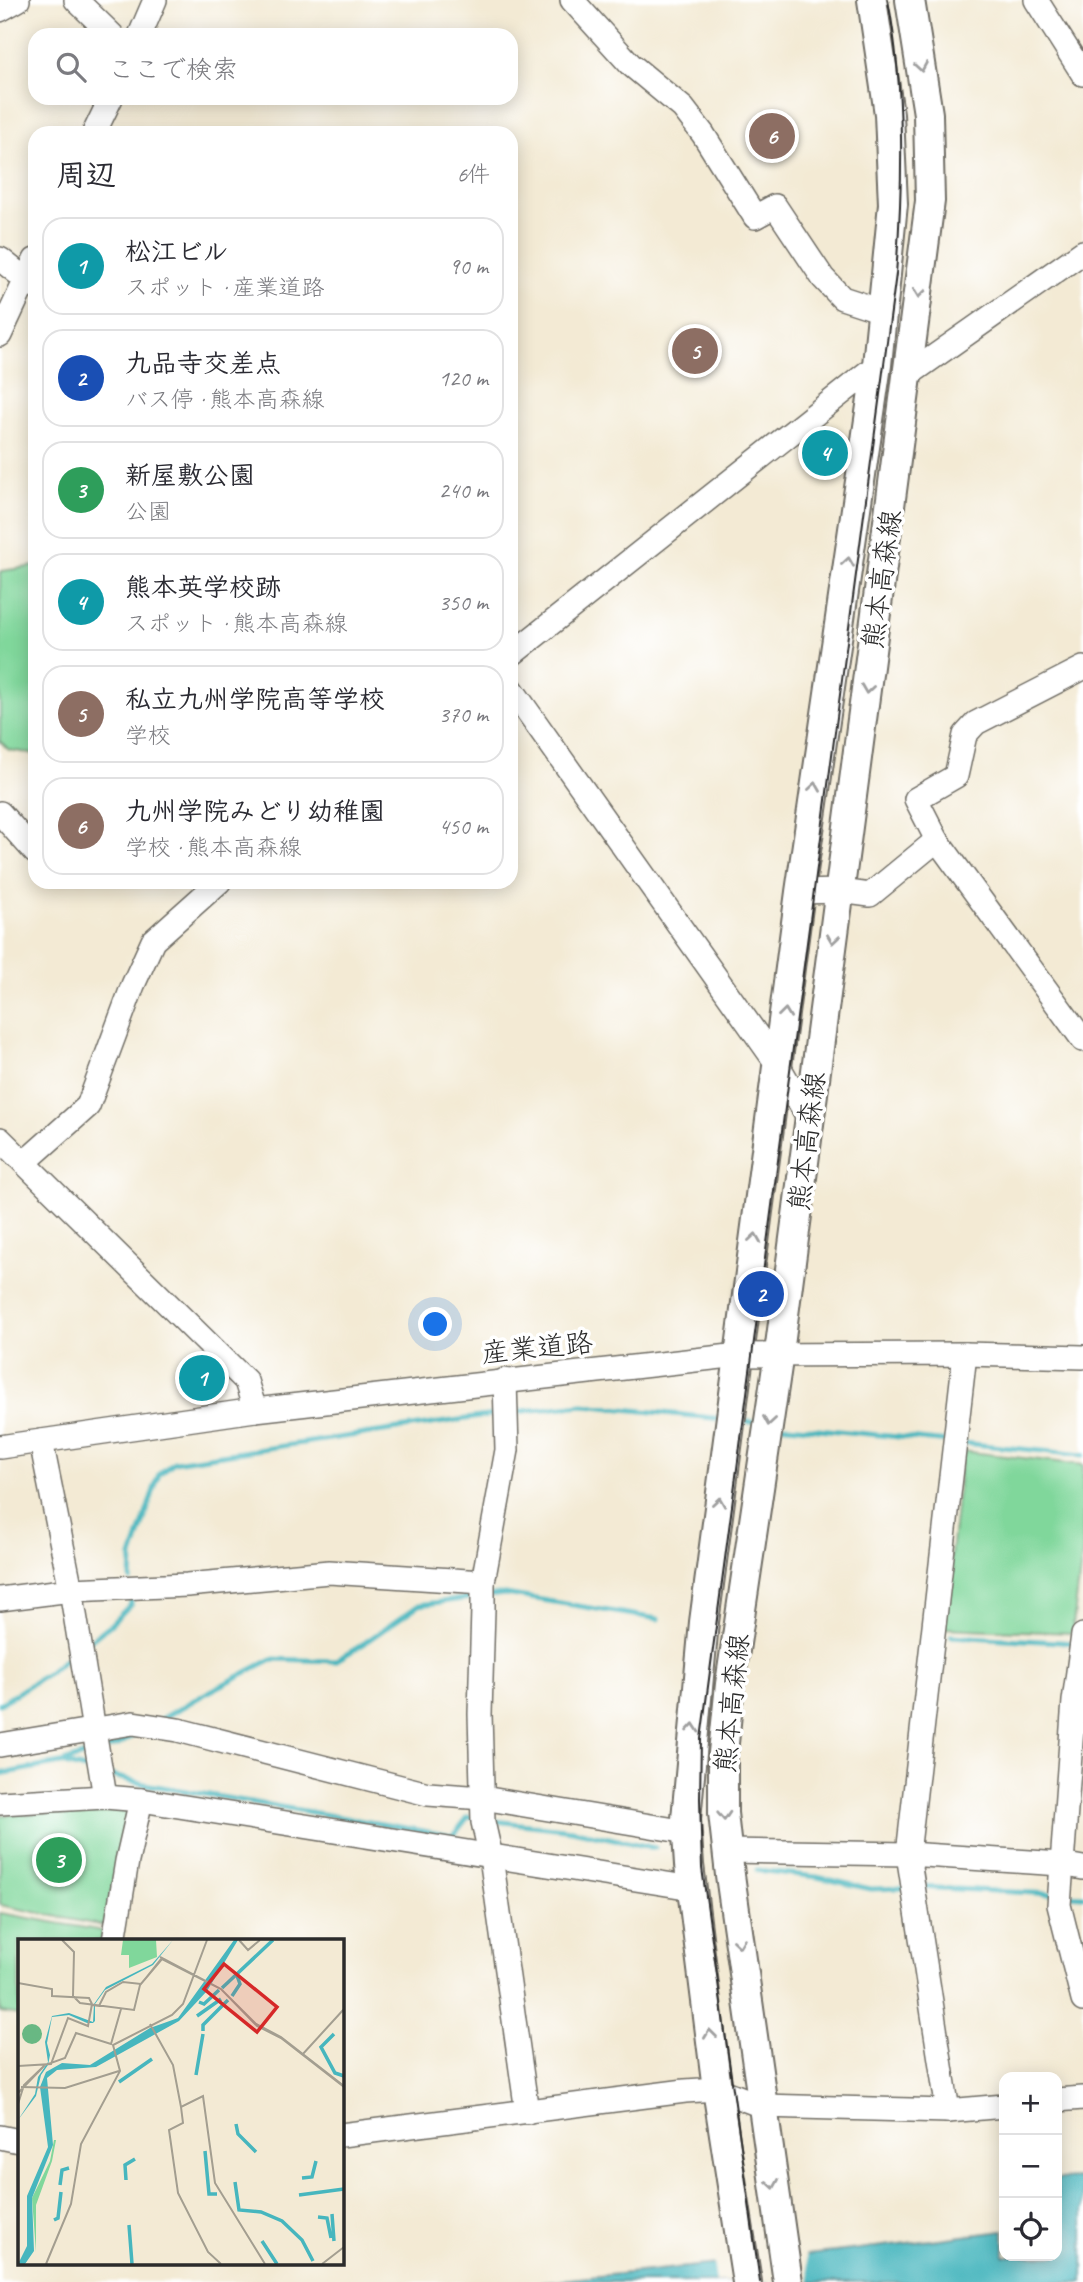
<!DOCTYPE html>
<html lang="ja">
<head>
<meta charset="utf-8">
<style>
  :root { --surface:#fff; --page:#f2f2f3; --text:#2b2b33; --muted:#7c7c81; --line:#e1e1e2; --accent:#d1495b }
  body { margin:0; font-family:Caveat,"Klee One",sans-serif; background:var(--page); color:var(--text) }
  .controls { position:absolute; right:21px; bottom:21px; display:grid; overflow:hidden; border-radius:14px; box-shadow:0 4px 18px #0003 }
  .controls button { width:63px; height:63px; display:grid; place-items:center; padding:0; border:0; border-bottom:2px solid var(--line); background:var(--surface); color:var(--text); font:35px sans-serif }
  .you { position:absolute; left:436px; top:1325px; width:24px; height:24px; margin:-18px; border:5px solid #fff; border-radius:50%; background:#1a73e8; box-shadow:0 0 0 10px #1a73e833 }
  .badge { display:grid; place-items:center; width:46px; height:46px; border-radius:50%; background:var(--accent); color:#fff; font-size:23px; font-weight:700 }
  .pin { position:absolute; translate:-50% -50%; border:4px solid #fff; box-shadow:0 2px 7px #0006 }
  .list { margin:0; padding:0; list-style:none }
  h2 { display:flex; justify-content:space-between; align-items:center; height:91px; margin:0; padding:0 28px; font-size:30px }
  h2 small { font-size:23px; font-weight:400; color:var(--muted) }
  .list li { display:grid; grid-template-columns:46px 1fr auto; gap:21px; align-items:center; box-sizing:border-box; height:98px; margin:0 14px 14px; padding:0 14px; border:2px solid var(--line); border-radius:21px }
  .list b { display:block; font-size:26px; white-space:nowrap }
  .list p { margin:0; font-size:23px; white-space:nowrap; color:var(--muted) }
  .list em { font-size:23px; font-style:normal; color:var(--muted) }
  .icon { flex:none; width:38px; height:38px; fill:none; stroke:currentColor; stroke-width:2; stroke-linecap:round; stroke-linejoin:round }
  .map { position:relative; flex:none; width:1083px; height:2282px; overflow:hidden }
  .search { position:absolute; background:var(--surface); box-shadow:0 4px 18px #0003; left:28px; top:28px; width:490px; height:77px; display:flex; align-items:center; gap:18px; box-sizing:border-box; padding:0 24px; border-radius:21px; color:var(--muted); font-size:26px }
  .panel { position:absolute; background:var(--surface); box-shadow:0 4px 18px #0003; left:28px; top:126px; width:490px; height:763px; border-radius:21px }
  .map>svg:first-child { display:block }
  .green { fill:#80d79b; stroke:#568163; stroke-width:2 }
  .water { fill:#46b6be; stroke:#387074; stroke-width:2 }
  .pier { fill:#f3ead4 }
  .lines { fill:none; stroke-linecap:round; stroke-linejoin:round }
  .stream { stroke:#46b6be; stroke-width:5 }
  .minor-casing { stroke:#716e66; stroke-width:26 }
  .major-casing { stroke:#716e66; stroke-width:32 }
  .minor { stroke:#fff; stroke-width:23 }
  .major { stroke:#fff; stroke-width:28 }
  .tram { stroke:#2b2b2b; stroke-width:2 }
  .oneway { stroke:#a0a0a0 }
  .labels { text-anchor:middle; stroke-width:7; stroke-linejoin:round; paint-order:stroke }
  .street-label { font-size:28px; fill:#2b2b2b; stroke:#fff }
  .inset-river { fill:none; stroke:#46b6be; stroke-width:3.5 }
  .inset-road { fill:none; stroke:#a39e90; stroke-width:2 }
  .view { fill:#d62828; fill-opacity:0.15; stroke:#d62828; stroke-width:3.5 }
  .inset-edge { fill:none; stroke:#2b2b2b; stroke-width:3.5 }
</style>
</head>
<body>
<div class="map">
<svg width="1083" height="2282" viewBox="0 0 1083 2282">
  <rect width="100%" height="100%" fill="#fff"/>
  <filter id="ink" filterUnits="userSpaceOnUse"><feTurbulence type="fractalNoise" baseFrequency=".0143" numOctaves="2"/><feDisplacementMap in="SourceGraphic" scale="14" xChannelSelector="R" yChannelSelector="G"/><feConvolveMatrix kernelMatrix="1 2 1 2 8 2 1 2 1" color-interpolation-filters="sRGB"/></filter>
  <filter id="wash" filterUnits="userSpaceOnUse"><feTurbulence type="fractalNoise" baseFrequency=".00686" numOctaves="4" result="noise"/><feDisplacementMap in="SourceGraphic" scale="28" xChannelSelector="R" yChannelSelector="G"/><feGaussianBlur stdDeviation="1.57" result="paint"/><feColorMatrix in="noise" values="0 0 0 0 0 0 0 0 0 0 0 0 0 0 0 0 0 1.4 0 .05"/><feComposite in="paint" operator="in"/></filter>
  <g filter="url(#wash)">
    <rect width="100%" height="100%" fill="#f3ead4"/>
    <g class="green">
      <polygon points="35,566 35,754 9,750 0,741 0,574 2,571"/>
      <polygon points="962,1451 1083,1465 1083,1547 1072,1633 943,1628"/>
      <polygon points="129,1809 104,1926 0,1905 0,1815"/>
      <polygon points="0,1913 103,1931 101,1941 19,1941 19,2015 0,2012"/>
    </g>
    <polygon class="water" points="1083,2178 1083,2282 540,2282 835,2252 1004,2231 1004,2256 1057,2256 1057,2179"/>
    <polygon class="pier" points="805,2251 810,2282 716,2282 713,2261"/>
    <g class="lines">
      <g class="stream">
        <polyline points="513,1412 583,1405 723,1419"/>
        <polyline points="739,1421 761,1423"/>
        <polyline points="778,1425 949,1442"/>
        <polyline points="962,1443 1083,1455"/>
        <polyline points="131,1580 132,1557 159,1474 174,1462 500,1414"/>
        <polyline points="487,1596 505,1594 658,1619"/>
        <polyline points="951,1636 1077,1643"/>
        <polyline points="86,1644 110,1625 131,1604 131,1593"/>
        <polyline points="0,1704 48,1673 75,1652"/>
        <polyline points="160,1720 201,1696 272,1659 335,1661 357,1648 419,1605 477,1597"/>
        <polyline points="104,1749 118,1745 139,1732"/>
        <polyline points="64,1762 92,1753"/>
        <polyline points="0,1774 61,1763 93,1771"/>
        <polyline points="109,1775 144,1784 453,1836 468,1817 477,1818"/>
        <polyline points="487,1820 572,1830 655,1848"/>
        <polyline points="757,1870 817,1877 871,1889 906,1888"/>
        <polyline points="919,1887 1052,1894"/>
        <polyline points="1066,1895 1083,1896"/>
      </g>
    </g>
  </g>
  <g filter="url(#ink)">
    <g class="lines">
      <defs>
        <g id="minor">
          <polyline points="76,0 112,35"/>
          <polyline points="572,0 630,64 683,108 703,134 755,217 775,206 823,278 842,298 882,311"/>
          <polyline points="1036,0 1083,74"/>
          <polyline points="0,10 18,0"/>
          <polyline points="140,35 155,0"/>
          <polyline points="94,133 111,98"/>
          <polyline points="0,259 35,287"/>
          <polyline points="0,335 35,260"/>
          <polyline points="908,375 1083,252"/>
          <polyline points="511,655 877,365"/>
          <polyline points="1083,668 976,723 965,735 956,776 916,799 937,840 1083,1040"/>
          <polyline points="511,688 778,1065 808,1117"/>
          <polyline points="0,813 35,852"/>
          <polyline points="800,892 840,891 870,895 937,840"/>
          <polyline points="0,1139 246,1381 255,1410"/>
          <polyline points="25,1162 88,1106 133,985 153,941 219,882"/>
          <polyline points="505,1380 507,1450 483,1582 483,1609 480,1714 483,1822 491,1857 527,2112"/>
          <polyline points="41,1441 71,1590 105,1797"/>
          <polyline points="0,1447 255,1410 739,1355 965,1354 1083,1357"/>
          <polyline points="0,1599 71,1590 187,1585 329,1572 483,1582"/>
          <polyline points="1083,1635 1074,1701 1059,1905 1083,2000"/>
          <polyline points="0,1745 133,1723 178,1730 428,1794 483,1798 687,1832"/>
          <polyline points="0,1803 105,1797 141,1800 692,1888"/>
          <polyline points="727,1851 908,1854 1061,1864 1083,1868"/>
          <polyline points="114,1941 127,1861 141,1800"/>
          <polyline points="1057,2100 1083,2098"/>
          <polyline points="948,2111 908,1854 965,1354"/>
          <polyline points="341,2135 685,2091 717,2089 762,2106 948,2111 1004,2106"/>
          <polyline points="0,2137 19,2141"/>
        </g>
        <g id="major">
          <polyline points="747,2282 717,2089 689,1865 686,1819 704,1622 800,892 877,365 893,204 889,114 872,0"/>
          <polyline points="788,2282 730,1875 723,1813 723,1753 730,1684 779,1353 930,201 928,114 910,0"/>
        </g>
      </defs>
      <use href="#minor" class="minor-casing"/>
      <use href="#major" class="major-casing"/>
      <use href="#minor" class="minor"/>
      <use href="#major" class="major"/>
      <path class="tram" d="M760,2282l-58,-414 -2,-69 1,-60 195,-1465c7,-92 9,-184 -8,-274"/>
    </g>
    <defs><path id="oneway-chevron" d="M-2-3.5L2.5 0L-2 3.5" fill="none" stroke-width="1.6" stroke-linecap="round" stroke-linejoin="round" transform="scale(1.75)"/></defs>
    <g class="oneway">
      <use href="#oneway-chevron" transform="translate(921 67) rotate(81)"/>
      <use href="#oneway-chevron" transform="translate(919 293) rotate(97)"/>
      <use href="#oneway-chevron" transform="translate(848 562) rotate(-82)"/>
      <use href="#oneway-chevron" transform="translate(867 689) rotate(98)"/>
      <use href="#oneway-chevron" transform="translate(815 787) rotate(-82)"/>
      <use href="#oneway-chevron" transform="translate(833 939) rotate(98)"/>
      <use href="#oneway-chevron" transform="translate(785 1013) rotate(-83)"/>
      <use href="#oneway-chevron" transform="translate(755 1238) rotate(-82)"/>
      <use href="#oneway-chevron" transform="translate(769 1421) rotate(99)"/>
      <use href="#oneway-chevron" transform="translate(719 1502) rotate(-82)"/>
      <use href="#oneway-chevron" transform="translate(693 1728) rotate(-85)"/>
      <use href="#oneway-chevron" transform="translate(724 1816) rotate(87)"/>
      <use href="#oneway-chevron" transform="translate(739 1943) rotate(82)"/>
      <use href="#oneway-chevron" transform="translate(710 2034) rotate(-97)"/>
      <use href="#oneway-chevron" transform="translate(773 2184) rotate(81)"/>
    </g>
  </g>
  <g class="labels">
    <g class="street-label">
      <text transform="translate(881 579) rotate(-82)" y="10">熊本高森線</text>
      <text transform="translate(806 1141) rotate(-83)" y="10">熊本高森線</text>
      <text transform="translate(537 1347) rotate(-6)" y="10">産業道路</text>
      <text transform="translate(731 1703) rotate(-84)" y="10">熊本高森線</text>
    </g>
  </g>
  <g transform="translate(18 1939)">
    <rect width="326" height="326" fill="#f3ead4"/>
    <path d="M105,1h33l1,17 -28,11v-13h-8zM36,201h2l-4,21 -16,44v47l-4,-54 18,-37z" fill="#80d79b"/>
    <path d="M4 95a10 10 0 1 1 20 0a10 10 0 1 1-20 0Z" fill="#68b883"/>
    <path d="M155,1l-20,25 -48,25 -10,14v17l-2,2h-6l-18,-8 -17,2 -5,26 3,12 -2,10 -7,10 -5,21 -18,24 17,-26 3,-17 10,-15 -3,-20 7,-26 17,-3 24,9 1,-18 12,-17 46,-23zM216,1h4l-31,51 -28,30 -83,46 -39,3 -10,8 6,67 -21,53 2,53 -9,13h-7l9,-18v-50l21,-49 -8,-60 6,-15 16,-9 28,2 60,-37 28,-10z" fill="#46b6be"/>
    <path class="inset-river" d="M204,49l51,-48M214,57l8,-12 -4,-11M181,63l5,2 15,-14M179,77l24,-17M185,92v-6l25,-25M316,95l-13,13 14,26 9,3M178,136l7,-41M101,143l33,-23M218,185l2,10 18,18M187,212l4,43h8M284,239l10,-1 4,-16M108,241l-1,-15 10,-6M217,243l4,28 22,2 21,9 20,19 11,21M42,246l2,-15 7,-2M281,256l45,-6M314,275l2,27M300,278l9,1 4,20M36,281l4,-2 3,-26M111,286l3,39M244,302l15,23"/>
    <path class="inset-road" d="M44,1l12,12 -1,44 7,7 54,7 6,-25 22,-26 59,30 36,37 24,12 63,49M221,1l9,10 12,-10M142,18l61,32 35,35 25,13 63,49M0,44l34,6v7l37,2 3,6M74,66l7,1 7,-14 17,-10 18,2 20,-25M132,85l23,41 8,42 22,-11 12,87 50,81M284,116l42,-46M0,127l33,-2 17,-46 20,8 4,-22M3,148l44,1 54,-17M0,154l27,-28 20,-7 11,-25 35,11 10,-35M0,165l6,-19 21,-20M163,168l2,16 -14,7 9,63 30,59 13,12M28,325l25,-60 10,-60 39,-73 -7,-26 59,-30 11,-11 24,-64M304,325l22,-17"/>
    <path class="view" d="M206,25l53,43 -20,25 -53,-43z"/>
    <rect width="326" height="326" class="inset-edge"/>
  </g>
</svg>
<div class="controls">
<button>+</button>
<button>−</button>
<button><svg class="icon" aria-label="locate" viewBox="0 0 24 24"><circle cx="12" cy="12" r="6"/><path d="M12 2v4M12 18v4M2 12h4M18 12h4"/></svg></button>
</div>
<div class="you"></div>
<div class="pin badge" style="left:202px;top:1378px;background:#0f9aa8">1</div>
<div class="pin badge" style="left:761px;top:1294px;background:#1a4fb4">2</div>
<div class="pin badge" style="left:59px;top:1860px;background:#2e9e5b">3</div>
<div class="pin badge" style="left:825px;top:453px;background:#0f9aa8">4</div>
<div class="pin badge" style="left:695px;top:351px;background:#8d6e63">5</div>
<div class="pin badge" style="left:772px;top:136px;background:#8d6e63">6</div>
<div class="search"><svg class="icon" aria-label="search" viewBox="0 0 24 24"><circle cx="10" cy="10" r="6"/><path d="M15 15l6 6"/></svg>ここで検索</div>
<section class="panel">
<h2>周辺<small>6件</small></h2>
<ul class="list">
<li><span class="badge" style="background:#0f9aa8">1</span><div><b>松江ビル</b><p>スポット · 産業道路</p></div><em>90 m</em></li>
<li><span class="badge" style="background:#1a4fb4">2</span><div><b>九品寺交差点</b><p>バス停 · 熊本高森線</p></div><em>120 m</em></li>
<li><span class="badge" style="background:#2e9e5b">3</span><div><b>新屋敷公園</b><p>公園</p></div><em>240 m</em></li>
<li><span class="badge" style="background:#0f9aa8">4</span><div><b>熊本英学校跡</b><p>スポット · 熊本高森線</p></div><em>350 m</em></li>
<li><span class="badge" style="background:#8d6e63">5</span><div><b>私立九州学院高等学校</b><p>学校</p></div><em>370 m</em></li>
<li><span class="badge" style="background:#8d6e63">6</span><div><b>九州学院みどり幼稚園</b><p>学校 · 熊本高森線</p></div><em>450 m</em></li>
</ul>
</section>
</div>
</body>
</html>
